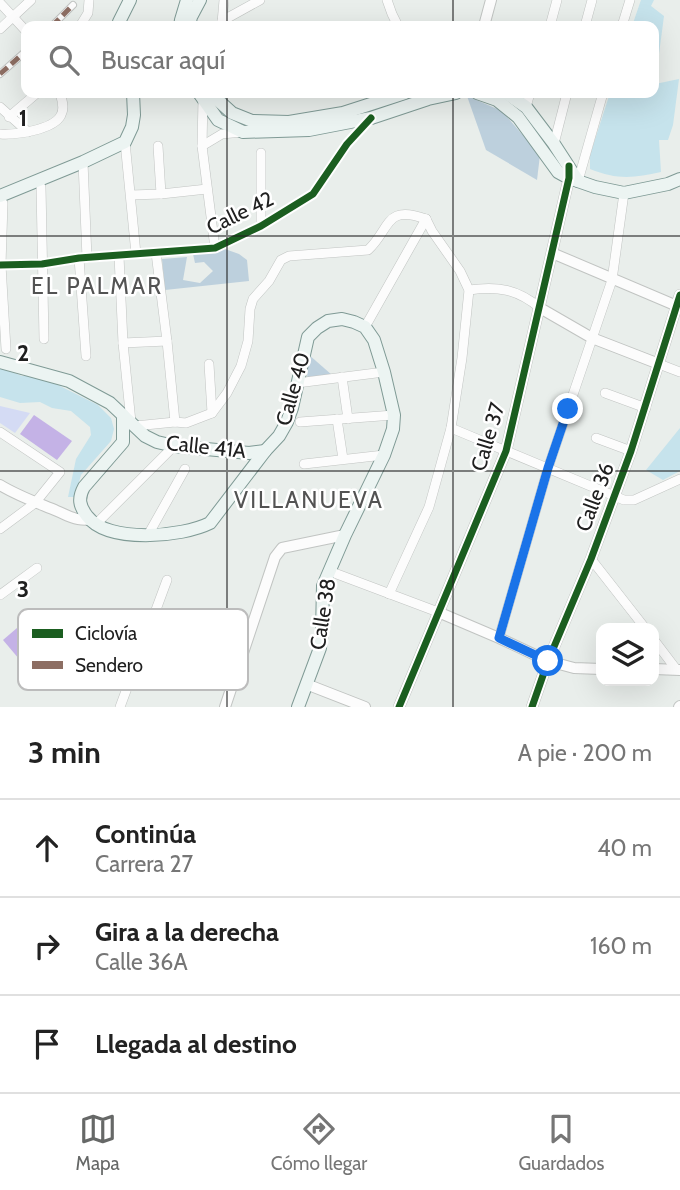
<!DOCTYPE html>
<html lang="es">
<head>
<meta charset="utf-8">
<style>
  :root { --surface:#fff; --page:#f6f6f6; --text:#222; --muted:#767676; --line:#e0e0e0; --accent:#666867 }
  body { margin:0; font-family:Cabin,sans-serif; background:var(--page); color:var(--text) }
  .controls { position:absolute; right:21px; bottom:21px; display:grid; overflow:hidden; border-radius:14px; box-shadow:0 7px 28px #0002 }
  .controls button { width:63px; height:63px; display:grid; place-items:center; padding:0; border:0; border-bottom:2px solid var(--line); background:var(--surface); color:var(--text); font:35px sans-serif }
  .stop { position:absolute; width:21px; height:21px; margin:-16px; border:5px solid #1a73e8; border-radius:50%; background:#fff }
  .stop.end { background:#1a73e8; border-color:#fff; box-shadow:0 2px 7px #0008 }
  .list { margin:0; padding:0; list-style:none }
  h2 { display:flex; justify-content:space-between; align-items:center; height:91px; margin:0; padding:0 28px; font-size:30px }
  h2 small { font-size:23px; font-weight:400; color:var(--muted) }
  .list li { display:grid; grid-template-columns:46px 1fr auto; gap:21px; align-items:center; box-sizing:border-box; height:98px; padding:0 28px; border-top:2px solid var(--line) }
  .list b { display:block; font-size:26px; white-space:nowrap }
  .list p { margin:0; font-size:23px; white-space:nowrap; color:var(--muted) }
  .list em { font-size:23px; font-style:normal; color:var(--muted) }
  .icon { flex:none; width:38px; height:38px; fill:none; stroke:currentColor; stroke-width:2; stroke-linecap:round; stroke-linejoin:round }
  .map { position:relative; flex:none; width:680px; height:707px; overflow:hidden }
  .search { position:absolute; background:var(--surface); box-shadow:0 7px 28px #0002; left:21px; right:21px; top:21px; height:77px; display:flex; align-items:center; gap:18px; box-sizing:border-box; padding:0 24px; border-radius:14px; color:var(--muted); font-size:26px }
  .sheet { height:385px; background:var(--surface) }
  nav { display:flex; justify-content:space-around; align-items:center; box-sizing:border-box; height:98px; border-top:2px solid var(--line); background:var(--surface); font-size:19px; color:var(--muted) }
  nav a { display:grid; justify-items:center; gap:4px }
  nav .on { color:var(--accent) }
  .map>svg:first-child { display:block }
  .grass { fill:#c6e3ec }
  .forest { fill:#bdd0dd }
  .park { fill:#d4dbf4 }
  .pitch { fill:#c4b2e6 }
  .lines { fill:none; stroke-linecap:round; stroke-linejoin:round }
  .pedestrian-casing { stroke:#c1c4c2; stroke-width:8 }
  .minor-casing { stroke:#c1c4c2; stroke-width:10 }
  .tertiary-casing { stroke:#c1c4c2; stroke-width:12 }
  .secondary-casing { stroke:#7f9a95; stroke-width:14 }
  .pedestrian { stroke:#fcfcfc; stroke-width:6 }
  .minor { stroke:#fcfcfc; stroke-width:9 }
  .tertiary { stroke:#fcfcfc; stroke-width:10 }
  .secondary { stroke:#ecf4f2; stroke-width:12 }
  .quiet { stroke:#8d6e63; stroke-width:5; stroke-dasharray:10 5; stroke-linecap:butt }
  .cycleway-casing { stroke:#fff; stroke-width:11 }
  .cycleway { stroke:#1b5e20; stroke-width:7 }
  .route { stroke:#1a73e8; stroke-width:9 }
  .grid { fill:none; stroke:#202020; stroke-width:2; stroke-opacity:0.55 }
  .labels { text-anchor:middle; stroke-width:5; stroke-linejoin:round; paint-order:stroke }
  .street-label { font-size:21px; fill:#202020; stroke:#fff }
  .neighbourhood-label { font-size:23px; letter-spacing:2px; fill:#535353; stroke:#fff }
  .key { fill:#fff; stroke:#bcbcbc; stroke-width:2 }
  .key-label { font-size:19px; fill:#202020 }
  .grid-label { font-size:23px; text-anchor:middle; font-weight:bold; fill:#202020; stroke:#fff; stroke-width:5; stroke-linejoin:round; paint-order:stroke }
</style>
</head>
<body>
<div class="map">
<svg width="680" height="707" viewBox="0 0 680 707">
  <rect width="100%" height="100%" fill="#e9eeeb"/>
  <g class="grass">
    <path d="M641,0h13l-3,6 13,10 -9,68 24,-5 -6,46 -5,15h-9l2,32c-27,6 -44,8 -71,-3v-14l20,-62h44v-67h-22z"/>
    <polygon points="0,367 22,376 40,376 98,405 111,418 114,429 111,441 81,475 75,497 68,497 76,459 91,435 90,427 71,411 52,408 40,402 20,403 0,397"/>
    <polygon points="680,428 680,471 663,480 646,470"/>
  </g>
  <g class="forest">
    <polygon points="467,96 502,111 540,155 537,180 486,150"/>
    <polygon points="225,249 239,254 247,260 249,281 165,290 162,259 187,257 183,280 200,283 213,271 204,262 195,263 193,254"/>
    <polygon points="308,354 332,375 307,381"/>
  </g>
  <polygon class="park" points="0,406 30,413 15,433 0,423"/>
  <g class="pitch">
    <polygon points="34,415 72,441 57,460 20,434"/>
    <polygon points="24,622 51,655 30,672 3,640"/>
  </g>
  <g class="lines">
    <defs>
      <g id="pedestrian">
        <polyline points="52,26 73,5"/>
        <polyline points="0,74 26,51"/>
      </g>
      <g id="minor">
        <polyline points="387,0 392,14 398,26"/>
        <polyline points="0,3 26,31"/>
        <polyline points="222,21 260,0"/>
        <polyline points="222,23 224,0"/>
        <polyline points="80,26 88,13 89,0"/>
        <polyline points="550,26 557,0"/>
        <polyline points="585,26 592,0"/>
        <polyline points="622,26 630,0"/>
        <polyline points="0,29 31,0"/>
        <polyline points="203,98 202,146 215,248"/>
        <polyline points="0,107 28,132"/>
        <polyline points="526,107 530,93"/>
        <polyline points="9,117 37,93"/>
        <path d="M0,134c15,1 54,-4 61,-19 4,-7 1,-15 -1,-22"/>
        <polyline points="125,142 136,254"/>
        <polyline points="554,144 567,93"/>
        <polyline points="158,146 161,194"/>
        <polyline points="202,146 222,134 242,132"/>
        <polyline points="261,153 261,226"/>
        <polyline points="83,162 87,258"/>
        <polyline points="578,181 603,93"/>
        <polyline points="41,187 44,339"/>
        <polyline points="131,195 161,194 207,189"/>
        <polyline points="3,203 1,265 6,349"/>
        <polyline points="156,253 167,341 175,422"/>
        <polyline points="119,256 123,343 131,422"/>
        <polyline points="79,258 86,356"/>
        <polyline points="0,265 42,264 79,258 215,248 261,226 313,194 347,144 371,118"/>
        <path d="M469,290c29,-4 48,-1 71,18"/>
        <polyline points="365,327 426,219"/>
        <polyline points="123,343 167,341"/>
        <polyline points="209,364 212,413"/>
        <polyline points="659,364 680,372"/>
        <polyline points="342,377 348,419"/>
        <polyline points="297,383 384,372"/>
        <polyline points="605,393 646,408"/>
        <polyline points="337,419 343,459"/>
        <polyline points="300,422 394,415"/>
        <path d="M135,426l40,-4 11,1 26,-10 15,-20 14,-27 7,-25 2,-32 3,-10 16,-18 12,-21 8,-4 79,-6c23,-21 16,-46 58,-31"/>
        <polyline points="451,428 624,500 634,500 680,479"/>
        <polyline points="0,432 60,472 35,503 0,529"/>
        <polyline points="596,438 631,451"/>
        <polyline points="304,464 384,455"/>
        <polyline points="96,524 174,446"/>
        <polyline points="148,535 185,469"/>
        <polyline points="591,559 645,628"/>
        <polyline points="329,571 438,612"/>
        <polyline points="389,594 429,507 451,428 462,358 469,290 460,271 432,231 426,219"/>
        <polyline points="0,595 37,568"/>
        <polyline points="499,638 548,468 612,280 624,193"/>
        <polyline points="654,640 676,669"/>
        <polyline points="120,707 167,580"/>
      </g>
      <g id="tertiary">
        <polyline points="484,26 491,0"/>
        <polyline points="552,253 677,306"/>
        <polyline points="540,308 592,338 659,364"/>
        <path d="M0,485c18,11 38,18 57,26 14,6 17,9 33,9"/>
        <polyline points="438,612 499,638 548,661 574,668 601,669"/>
        <polyline points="654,669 680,670"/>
        <polyline points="306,684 365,707"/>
        <polyline points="225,707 275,557 282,548 345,535"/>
        <polyline points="399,707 506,451 569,178 569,171"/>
        <polyline points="532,707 548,661 591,559 631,451 680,295"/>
        <polyline points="679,707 680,706"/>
      </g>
      <g id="secondary">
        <polyline points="119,26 119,22 130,0"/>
        <polyline points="180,26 181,20 187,0"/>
        <polyline points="189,26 191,17 200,0"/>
        <polyline points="199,93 218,120 243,132 309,130 371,118 428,99 456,93"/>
        <polyline points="210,93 232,113 252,121 289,122 343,113 405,93"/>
        <polyline points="477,93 497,100 518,117 558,172 569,178 595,187 624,193 668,184 680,179"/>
        <polyline points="506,93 526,107 554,144 578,181"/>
        <polyline points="0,196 83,162 125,142 132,127 134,115 133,93"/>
        <polyline points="0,362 69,381 110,403 145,436 157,442 174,446 249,453 265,451"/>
        <path d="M123,415v27l-39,45c-6,11 -5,19 3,29 21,28 95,21 123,7l55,-72 14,-15 8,-14 5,-14 16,-71 9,-9 11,-7 14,-2 12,3 11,5 9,13 10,32 10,43 -1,14 -9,26 -39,80 -22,51 -1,45 -2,17 -22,59"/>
      </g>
    </defs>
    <use href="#pedestrian" class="pedestrian-casing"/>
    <use href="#minor" class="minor-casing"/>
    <use href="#tertiary" class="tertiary-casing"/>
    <use href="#secondary" class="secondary-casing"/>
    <use href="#pedestrian" class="pedestrian"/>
    <use href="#minor" class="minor"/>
    <use href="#tertiary" class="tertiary"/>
    <use href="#secondary" class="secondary"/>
    <g class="quiet">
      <polyline points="52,26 73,5"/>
      <polyline points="0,74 26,51"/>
    </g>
    <defs>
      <g id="cycleway">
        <polyline points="0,265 42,264 79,258 215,248 261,226 313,194 347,144 371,118"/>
        <polyline points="399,707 506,451 569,178 569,166"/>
        <polyline points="532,707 548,661 591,559 631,451 680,295"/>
      </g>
    </defs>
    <use href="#cycleway" class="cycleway-casing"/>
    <use href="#cycleway" class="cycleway"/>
  </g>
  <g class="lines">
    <polyline class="route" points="548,661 499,638 548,468 568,409"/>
  </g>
  <path class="grid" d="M227,0v26M453,0v26M227,93v614M453,93v614M0,236h680M0,471h680"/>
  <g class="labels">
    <g class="street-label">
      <text transform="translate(240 213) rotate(-26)" y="7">Calle 42</text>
      <text transform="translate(293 389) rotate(-74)" y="7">Calle 40</text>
      <text transform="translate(488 437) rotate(-73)" y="7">Calle 37</text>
      <text transform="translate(206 447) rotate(6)" y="7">Calle 41A</text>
      <text transform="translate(595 497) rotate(-69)" y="7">Calle 36</text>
      <text transform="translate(323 614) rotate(-81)" y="7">Calle 38</text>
    </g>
    <g class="neighbourhood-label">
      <text x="97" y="294">EL PALMAR</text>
      <text x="309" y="508">VILLANUEVA</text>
    </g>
  </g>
  <rect x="18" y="609" width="230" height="81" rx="10" class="key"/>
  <rect x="32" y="629" width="31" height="9" fill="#1b5e20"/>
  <rect x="32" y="661" width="31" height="8" fill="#8d6e63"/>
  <g class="key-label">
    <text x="75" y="640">Ciclovía</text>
    <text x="75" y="672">Sendero</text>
  </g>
  <g class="grid-label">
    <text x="23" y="126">1</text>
    <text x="23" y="361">2</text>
    <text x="23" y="597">3</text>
  </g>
</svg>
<div class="controls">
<button><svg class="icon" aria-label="layers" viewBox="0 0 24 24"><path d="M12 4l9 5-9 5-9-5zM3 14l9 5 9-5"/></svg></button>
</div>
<div class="stop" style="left:548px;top:661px"></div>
<div class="stop end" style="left:568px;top:409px"></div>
<div class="search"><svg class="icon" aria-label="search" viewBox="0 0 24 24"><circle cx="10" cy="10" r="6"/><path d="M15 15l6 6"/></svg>Buscar aquí</div>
</div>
<section class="sheet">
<h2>3 min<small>A pie · 200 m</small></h2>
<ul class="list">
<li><svg class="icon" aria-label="ahead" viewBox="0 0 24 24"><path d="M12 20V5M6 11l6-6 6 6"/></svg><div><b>Continúa</b><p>Carrera 27</p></div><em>40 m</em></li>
<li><svg class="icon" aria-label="right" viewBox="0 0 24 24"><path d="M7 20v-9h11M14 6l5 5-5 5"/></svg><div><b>Gira a la derecha</b><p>Calle 36A</p></div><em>160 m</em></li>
<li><svg class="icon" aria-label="arrive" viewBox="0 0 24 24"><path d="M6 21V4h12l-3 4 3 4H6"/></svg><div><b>Llegada al destino</b></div></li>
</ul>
</section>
<nav>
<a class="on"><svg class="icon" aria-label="map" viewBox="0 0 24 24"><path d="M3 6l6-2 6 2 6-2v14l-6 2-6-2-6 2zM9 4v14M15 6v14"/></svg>Mapa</a>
<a><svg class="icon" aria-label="directions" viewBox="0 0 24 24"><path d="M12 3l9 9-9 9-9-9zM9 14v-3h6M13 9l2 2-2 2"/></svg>Cómo llegar</a>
<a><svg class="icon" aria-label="saved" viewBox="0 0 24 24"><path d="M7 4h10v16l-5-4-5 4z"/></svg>Guardados</a>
</nav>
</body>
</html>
